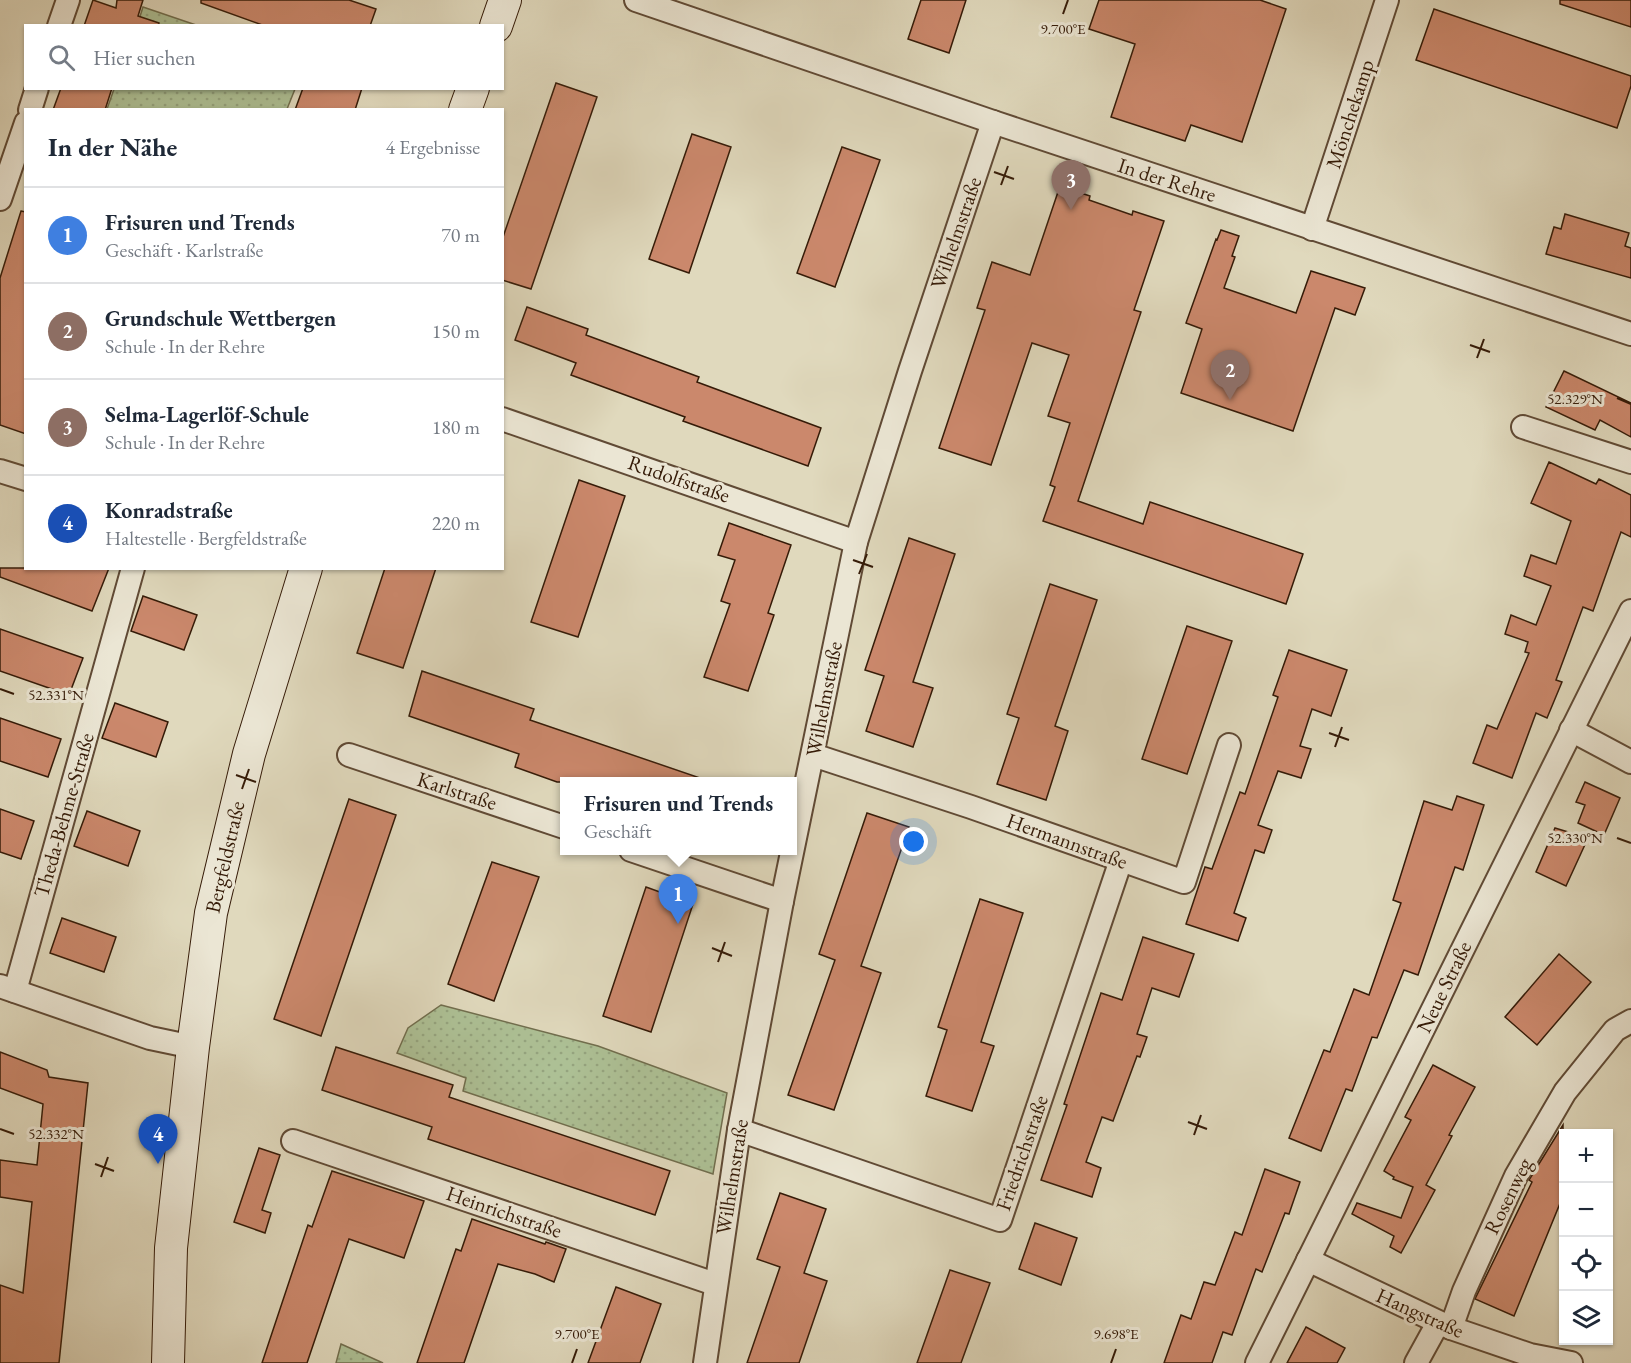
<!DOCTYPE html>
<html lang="de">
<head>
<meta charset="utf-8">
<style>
  :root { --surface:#fff; --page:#f6f6f7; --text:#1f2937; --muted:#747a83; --line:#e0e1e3; --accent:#1a73e8 }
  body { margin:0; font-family:"EB Garamond",serif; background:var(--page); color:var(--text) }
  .controls { position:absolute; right:18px; bottom:18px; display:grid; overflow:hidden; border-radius:0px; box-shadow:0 2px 4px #0004 }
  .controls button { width:54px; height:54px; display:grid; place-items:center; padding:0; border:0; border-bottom:2px solid var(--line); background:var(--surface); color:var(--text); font:30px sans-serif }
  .you { position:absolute; left:914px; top:842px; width:21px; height:21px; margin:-15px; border:4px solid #fff; border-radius:50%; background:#1a73e8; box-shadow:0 0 0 9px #1a73e833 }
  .badge { display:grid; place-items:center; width:39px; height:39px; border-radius:50%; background:var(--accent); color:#fff; font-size:20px; font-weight:700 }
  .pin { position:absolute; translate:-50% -50px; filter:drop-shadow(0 2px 3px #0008) }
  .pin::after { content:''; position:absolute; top:32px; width:21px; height:18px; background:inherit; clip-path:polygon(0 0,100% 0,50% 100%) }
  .popup { position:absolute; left:560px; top:777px; width:237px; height:78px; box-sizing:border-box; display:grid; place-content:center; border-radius:0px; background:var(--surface); filter:drop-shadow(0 2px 4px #0005); font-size:20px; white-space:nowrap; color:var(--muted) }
  .popup b { font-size:22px; color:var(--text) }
  .popup::after { content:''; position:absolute; left:50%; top:100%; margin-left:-12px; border:12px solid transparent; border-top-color:var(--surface) }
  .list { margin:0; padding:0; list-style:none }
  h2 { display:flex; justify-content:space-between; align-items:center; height:78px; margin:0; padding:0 24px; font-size:26px }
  h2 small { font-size:20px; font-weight:400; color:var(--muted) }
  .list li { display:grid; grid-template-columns:39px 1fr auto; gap:18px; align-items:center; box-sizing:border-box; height:96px; padding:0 24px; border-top:2px solid var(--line) }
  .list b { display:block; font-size:22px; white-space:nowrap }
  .list p { margin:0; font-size:20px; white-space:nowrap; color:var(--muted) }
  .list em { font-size:20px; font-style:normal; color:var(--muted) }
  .icon { flex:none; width:33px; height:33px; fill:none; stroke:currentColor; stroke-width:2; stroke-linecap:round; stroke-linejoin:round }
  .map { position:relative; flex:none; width:1631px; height:1363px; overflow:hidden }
  .search { position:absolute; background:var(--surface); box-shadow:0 2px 4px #0004; left:24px; top:24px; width:480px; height:66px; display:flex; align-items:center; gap:15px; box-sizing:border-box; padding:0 21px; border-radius:0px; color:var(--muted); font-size:22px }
  .panel { position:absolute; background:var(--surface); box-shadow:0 2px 4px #0004; left:24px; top:108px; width:480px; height:462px; border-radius:0px }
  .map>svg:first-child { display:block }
  .park { fill:url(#park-dots); stroke:#716e4e; stroke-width:1.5 }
  .building { fill:#cb886c; stroke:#351b08; stroke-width:1.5 }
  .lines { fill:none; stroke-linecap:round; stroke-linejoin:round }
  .street-casing { stroke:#604a35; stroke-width:26 }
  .secondary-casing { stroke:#351b08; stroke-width:34 }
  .street { stroke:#ebe6d4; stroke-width:22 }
  .secondary { stroke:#ebe6d4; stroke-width:32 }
  .ticks { fill:none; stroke:#351b08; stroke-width:2 }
  .labels { text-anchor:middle; stroke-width:6; stroke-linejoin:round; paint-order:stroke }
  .street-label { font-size:21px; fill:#351b08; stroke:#ebe6d4 }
  .ticks-label { font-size:15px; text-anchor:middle; fill:#351b08; stroke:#ebe6d4; stroke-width:6; stroke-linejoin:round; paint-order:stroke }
</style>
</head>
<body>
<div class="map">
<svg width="1631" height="1363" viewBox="0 0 1631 1363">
  <defs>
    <pattern id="park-dots" width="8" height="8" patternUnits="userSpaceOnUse" patternTransform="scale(1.5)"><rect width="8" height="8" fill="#adc095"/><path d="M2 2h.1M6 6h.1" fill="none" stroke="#95a47f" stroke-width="1.8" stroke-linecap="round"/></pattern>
  </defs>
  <rect width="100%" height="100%" fill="#e0d9bd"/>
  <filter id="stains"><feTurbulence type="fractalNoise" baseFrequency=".00333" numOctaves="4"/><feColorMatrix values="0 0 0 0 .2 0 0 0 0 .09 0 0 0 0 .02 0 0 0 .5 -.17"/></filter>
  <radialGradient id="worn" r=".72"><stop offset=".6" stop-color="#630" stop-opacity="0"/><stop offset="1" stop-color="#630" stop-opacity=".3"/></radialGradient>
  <g class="park">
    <polygon points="143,7 196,25 137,26"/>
    <polygon points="114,89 114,88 295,89 287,109 107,109"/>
    <polygon points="441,1005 598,1046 727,1093 713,1174 463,1091 466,1078 397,1053 408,1028"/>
    <polygon points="341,1344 383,1363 336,1363"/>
  </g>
  <g class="building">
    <polygon points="93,0 116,8 117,0 143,0 138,16 159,23 158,26 84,26"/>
    <polygon points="201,0 349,0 376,9 370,26 265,26 201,3"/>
    <polygon points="921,0 966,0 949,53 908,39"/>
    <polygon points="1099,0 1260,0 1286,9 1242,142 1191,125 1185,141 1111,117 1135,44 1089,29"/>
    <polygon points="1560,0 1631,0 1631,27 1560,4"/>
    <polygon points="1434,9 1631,76 1631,86 1617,128 1416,60"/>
    <polygon points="556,83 597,97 531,289 502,280 502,240"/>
    <polygon points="61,88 112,88 105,110 53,110"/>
    <polygon points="303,88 362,88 355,110 295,110"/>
    <polygon points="692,134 731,147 689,273 649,259"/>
    <polygon points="842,147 880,160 835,287 797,273"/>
    <polygon points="1060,186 1090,196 1089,200 1132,215 1133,211 1164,221 1134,310 1141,312 1078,501 1143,524 1150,502 1303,554 1286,604 1043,521 1055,487 1050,485 1070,423 1048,416 1069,355 1032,343 991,465 939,448 985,310 977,308 992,262 1030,275"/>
    <polygon points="21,211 26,212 26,434 0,425 0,278"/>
    <polygon points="1565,214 1629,233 1625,246 1631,248 1631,278 1546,254 1554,227 1561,229"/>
    <polygon points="1221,230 1239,236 1232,256 1235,257 1224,288 1296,313 1311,271 1365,288 1355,315 1335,308 1293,431 1181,393 1202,329 1186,323 1216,239 1217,240"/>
    <polygon points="527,307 588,329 586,335 699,377 697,382 821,428 808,466 683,421 685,417 571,375 576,363 515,340"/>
    <polygon points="1564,371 1631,403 1631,437 1600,420 1595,430 1546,407"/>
    <polygon points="1549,462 1596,484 1599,479 1631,495 1631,537 1621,532 1593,611 1583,607 1556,680 1562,682 1547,718 1536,713 1512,778 1473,763 1487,725 1497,729 1529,653 1525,652 1528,642 1505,634 1511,615 1536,625 1551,586 1524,576 1531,555 1556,564 1571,521 1531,503"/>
    <polygon points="579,480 625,496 578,637 531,622"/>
    <polygon points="729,523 791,545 768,613 774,615 748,691 704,677 730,604 721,601 735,560 718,555"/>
    <polygon points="909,538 955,554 913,682 933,688 913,747 866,731 884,676 865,670"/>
    <polygon points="0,568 109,568 92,611 0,577"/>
    <polygon points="385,568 436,568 403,668 357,653"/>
    <polygon points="1050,584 1097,600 1055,726 1068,731 1046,800 997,784 1019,718 1007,714"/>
    <polygon points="143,596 197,615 184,650 131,631"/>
    <polygon points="1187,626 1232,641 1187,774 1142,759"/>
    <polygon points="0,629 83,658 69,695 0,671"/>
    <polygon points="1289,650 1347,670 1331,716 1312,709 1300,746 1311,749 1301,778 1278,771 1258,825 1272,830 1264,853 1255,850 1234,913 1246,918 1238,941 1186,924 1205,867 1212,869 1240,792 1245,794 1278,697 1273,695"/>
    <polygon points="422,671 534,709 530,720 700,778 700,782 557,782 515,767 519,754 409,716"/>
    <polygon points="115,703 168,722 156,757 102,738"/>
    <polygon points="0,718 61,739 48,777 0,761"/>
    <polygon points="1585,782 1620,798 1604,835 1578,823 1585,805 1576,802"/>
    <polygon points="1457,796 1484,805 1463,870 1455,867 1418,975 1404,970 1377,1038 1372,1037 1352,1091 1346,1089 1321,1151 1289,1138 1324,1050 1330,1052 1354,989 1369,995 1401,903 1393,900 1424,801 1452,810"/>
    <polygon points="349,799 396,815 321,1036 274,1019"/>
    <polygon points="0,809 34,821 21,859 0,852"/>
    <polygon points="87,811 140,831 128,866 74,846"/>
    <polygon points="867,813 909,827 861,966 881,973 834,1110 788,1095 835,960 819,954"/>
    <polygon points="1555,828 1588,838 1566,886 1536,872"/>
    <polygon points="492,862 539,877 494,1001 448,984"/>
    <polygon points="646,887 693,904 651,1032 603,1016"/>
    <polygon points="980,899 1023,913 981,1042 994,1046 972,1111 926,1096 947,1030 938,1027"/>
    <polygon points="62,918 116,937 104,972 50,953"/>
    <polygon points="1143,937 1194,954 1179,997 1152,988 1137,1034 1147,1037 1140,1057 1137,1056 1113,1121 1102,1117 1086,1162 1101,1168 1092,1197 1041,1180 1067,1105 1064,1104 1101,993 1122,1000"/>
    <polygon points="1559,954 1591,982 1537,1045 1505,1017"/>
    <polygon points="336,1047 453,1085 449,1097 670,1171 655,1215 428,1139 432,1127 322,1090"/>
    <polygon points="0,1052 47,1070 49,1077 88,1083 59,1363 0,1363 0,1285 23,1293 32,1202 0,1197 0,1160 37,1165 43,1104 0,1088"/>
    <polygon points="1433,1065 1475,1087 1449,1135 1452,1136 1426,1185 1435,1190 1401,1253 1390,1247 1394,1236 1352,1214 1357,1203 1401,1218 1413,1187 1393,1179 1394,1177 1384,1171 1411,1120 1405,1117"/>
    <polygon points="1563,1125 1563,1196 1514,1316 1475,1299 1532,1182 1529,1180"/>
    <polygon points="259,1148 280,1155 262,1210 271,1213 265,1233 234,1222"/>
    <polygon points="1265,1169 1300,1182 1289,1214 1285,1213 1262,1272 1256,1269 1232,1335 1223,1332 1212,1363 1164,1363 1181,1315 1191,1319 1204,1282 1215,1285 1235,1232 1242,1235"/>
    <polygon points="332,1171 424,1201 404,1258 349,1239 307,1363 262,1363 308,1225 312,1227"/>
    <polygon points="780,1193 826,1209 804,1273 827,1281 799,1363 747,1363 780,1267 757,1259"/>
    <polygon points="472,1219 545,1244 546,1242 566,1249 554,1282 535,1274 498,1264 464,1363 417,1363 456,1249 461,1251"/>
    <polygon points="1035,1223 1077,1238 1061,1285 1019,1269"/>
    <polygon points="950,1270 990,1283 961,1363 917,1363"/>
    <polygon points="616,1287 661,1304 640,1363 588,1363"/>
    <polygon points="1306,1327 1345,1348 1337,1363 1287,1363"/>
  </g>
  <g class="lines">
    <defs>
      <g id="street">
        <polyline points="636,0 993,122 1631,334"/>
        <polyline points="59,26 68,0"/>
        <polyline points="30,110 37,88"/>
        <polyline points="0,199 26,123"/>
        <polyline points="1312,229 1387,0"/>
        <polyline points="502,419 856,542"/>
        <polyline points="1523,427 1631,462"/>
        <polyline points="0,471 26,479"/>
        <polyline points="1571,730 1631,762"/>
        <polyline points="349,755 564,827"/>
        <polyline points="813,755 971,807 1184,882 1229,745"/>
        <polyline points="631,850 782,901"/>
        <polyline points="0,986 150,1038 193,1047"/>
        <polyline points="15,991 133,568"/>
        <polyline points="739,1130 1000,1220 1121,860"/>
        <polyline points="293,1141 715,1284"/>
        <polyline points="1308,1260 1451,1328 1530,1355 1571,1363"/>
        <polyline points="1451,1328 1464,1291 1516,1176 1565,1092 1615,1030 1631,1021"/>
        <polyline points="705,1363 739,1130 782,901 856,542 910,371 993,122"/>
        <polyline points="1257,1363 1631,611"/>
        <polyline points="1416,1363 1438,1323"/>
      </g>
      <g id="secondary">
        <polyline points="496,26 505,0"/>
        <polyline points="465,110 473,88"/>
        <polyline points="168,1363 171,1248 193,1047 211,913 249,754 306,568"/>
      </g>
    </defs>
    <use href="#street" class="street-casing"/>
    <use href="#secondary" class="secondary-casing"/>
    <use href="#street" class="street"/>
    <use href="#secondary" class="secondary"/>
  </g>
  <path class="ticks" d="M1063,14l5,-14M994,172l20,7M1001,185l7,-19M1470,345l20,7M1477,358l7,-19M1617,398l14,6M853,560l20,7M859,574l8,-20M0,689l14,5M1329,733l20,7M1335,747l7,-20M236,775l20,7M242,789l7,-20M1617,838l14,5M712,948l20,8M718,962l7,-20M1188,1122l19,7M0,1129l14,5M1194,1135l7,-20M95,1164l19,7M101,1177l7,-20M572,1363l5,-14M1111,1363l5,-14"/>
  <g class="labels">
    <g class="street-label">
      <text transform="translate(1350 114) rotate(-72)" y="7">Mönchekamp</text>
      <text transform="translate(1167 180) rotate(18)" y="7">In der Rehre</text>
      <text transform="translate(956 233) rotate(-71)" y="7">Wilhelmstraße</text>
      <text transform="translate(679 479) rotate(19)" y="7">Rudolfstraße</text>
      <text transform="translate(824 699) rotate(-79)" y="7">Wilhelmstraße</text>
      <text transform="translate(457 791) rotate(18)" y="7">Karlstraße</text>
      <text transform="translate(64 815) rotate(-74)" y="7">Theda-Behme-Straße</text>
      <text transform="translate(1067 841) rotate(20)" y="7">Hermannstraße</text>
      <text transform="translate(225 857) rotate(-77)" y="7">Bergfeldstraße</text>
      <text transform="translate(1444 987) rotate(-64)" y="7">Neue Straße</text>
      <text transform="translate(1022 1153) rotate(-71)" y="7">Friedrichstraße</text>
      <text transform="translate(732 1177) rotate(-81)" y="7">Wilhelmstraße</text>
      <text transform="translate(1508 1196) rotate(-64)" y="7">Rosenweg</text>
      <text transform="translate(504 1212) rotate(19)" y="7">Heinrichstraße</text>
      <text transform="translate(1420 1313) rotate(24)" y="7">Hangstraße</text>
    </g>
  </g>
  <g class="ticks-label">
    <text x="1063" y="34">9.700°E</text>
    <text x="1575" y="404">52.329°N</text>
    <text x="56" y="700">52.331°N</text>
    <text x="1575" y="843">52.330°N</text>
    <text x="56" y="1139">52.332°N</text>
    <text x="577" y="1339">9.700°E</text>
    <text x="1116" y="1339">9.698°E</text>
  </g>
  <rect width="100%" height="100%" filter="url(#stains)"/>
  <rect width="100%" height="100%" fill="url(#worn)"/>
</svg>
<div class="controls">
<button>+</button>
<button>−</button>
<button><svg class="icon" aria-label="locate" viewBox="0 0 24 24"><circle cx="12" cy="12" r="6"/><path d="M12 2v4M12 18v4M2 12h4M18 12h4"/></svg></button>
<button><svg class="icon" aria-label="layers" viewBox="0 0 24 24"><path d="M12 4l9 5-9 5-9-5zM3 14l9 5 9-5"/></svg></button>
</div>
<div class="you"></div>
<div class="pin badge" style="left:678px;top:924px;background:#3f7fe0">1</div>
<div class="popup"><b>Frisuren und Trends</b>Geschäft</div>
<div class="pin badge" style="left:1230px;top:400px;background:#8d6e63">2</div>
<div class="pin badge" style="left:1071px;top:210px;background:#8d6e63">3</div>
<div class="pin badge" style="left:158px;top:1164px;background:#1a4fb4">4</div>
<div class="search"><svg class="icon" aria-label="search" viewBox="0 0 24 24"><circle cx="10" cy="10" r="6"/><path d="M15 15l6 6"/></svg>Hier suchen</div>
<section class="panel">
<h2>In der Nähe<small>4 Ergebnisse</small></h2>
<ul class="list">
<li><span class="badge" style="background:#3f7fe0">1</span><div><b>Frisuren und Trends</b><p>Geschäft · Karlstraße</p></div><em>70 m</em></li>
<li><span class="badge" style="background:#8d6e63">2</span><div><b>Grundschule Wettbergen</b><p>Schule · In der Rehre</p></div><em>150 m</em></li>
<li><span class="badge" style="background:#8d6e63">3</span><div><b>Selma-Lagerlöf-Schule</b><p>Schule · In der Rehre</p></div><em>180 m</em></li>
<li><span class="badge" style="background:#1a4fb4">4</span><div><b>Konradstraße</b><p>Haltestelle · Bergfeldstraße</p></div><em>220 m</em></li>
</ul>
</section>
</div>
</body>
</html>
